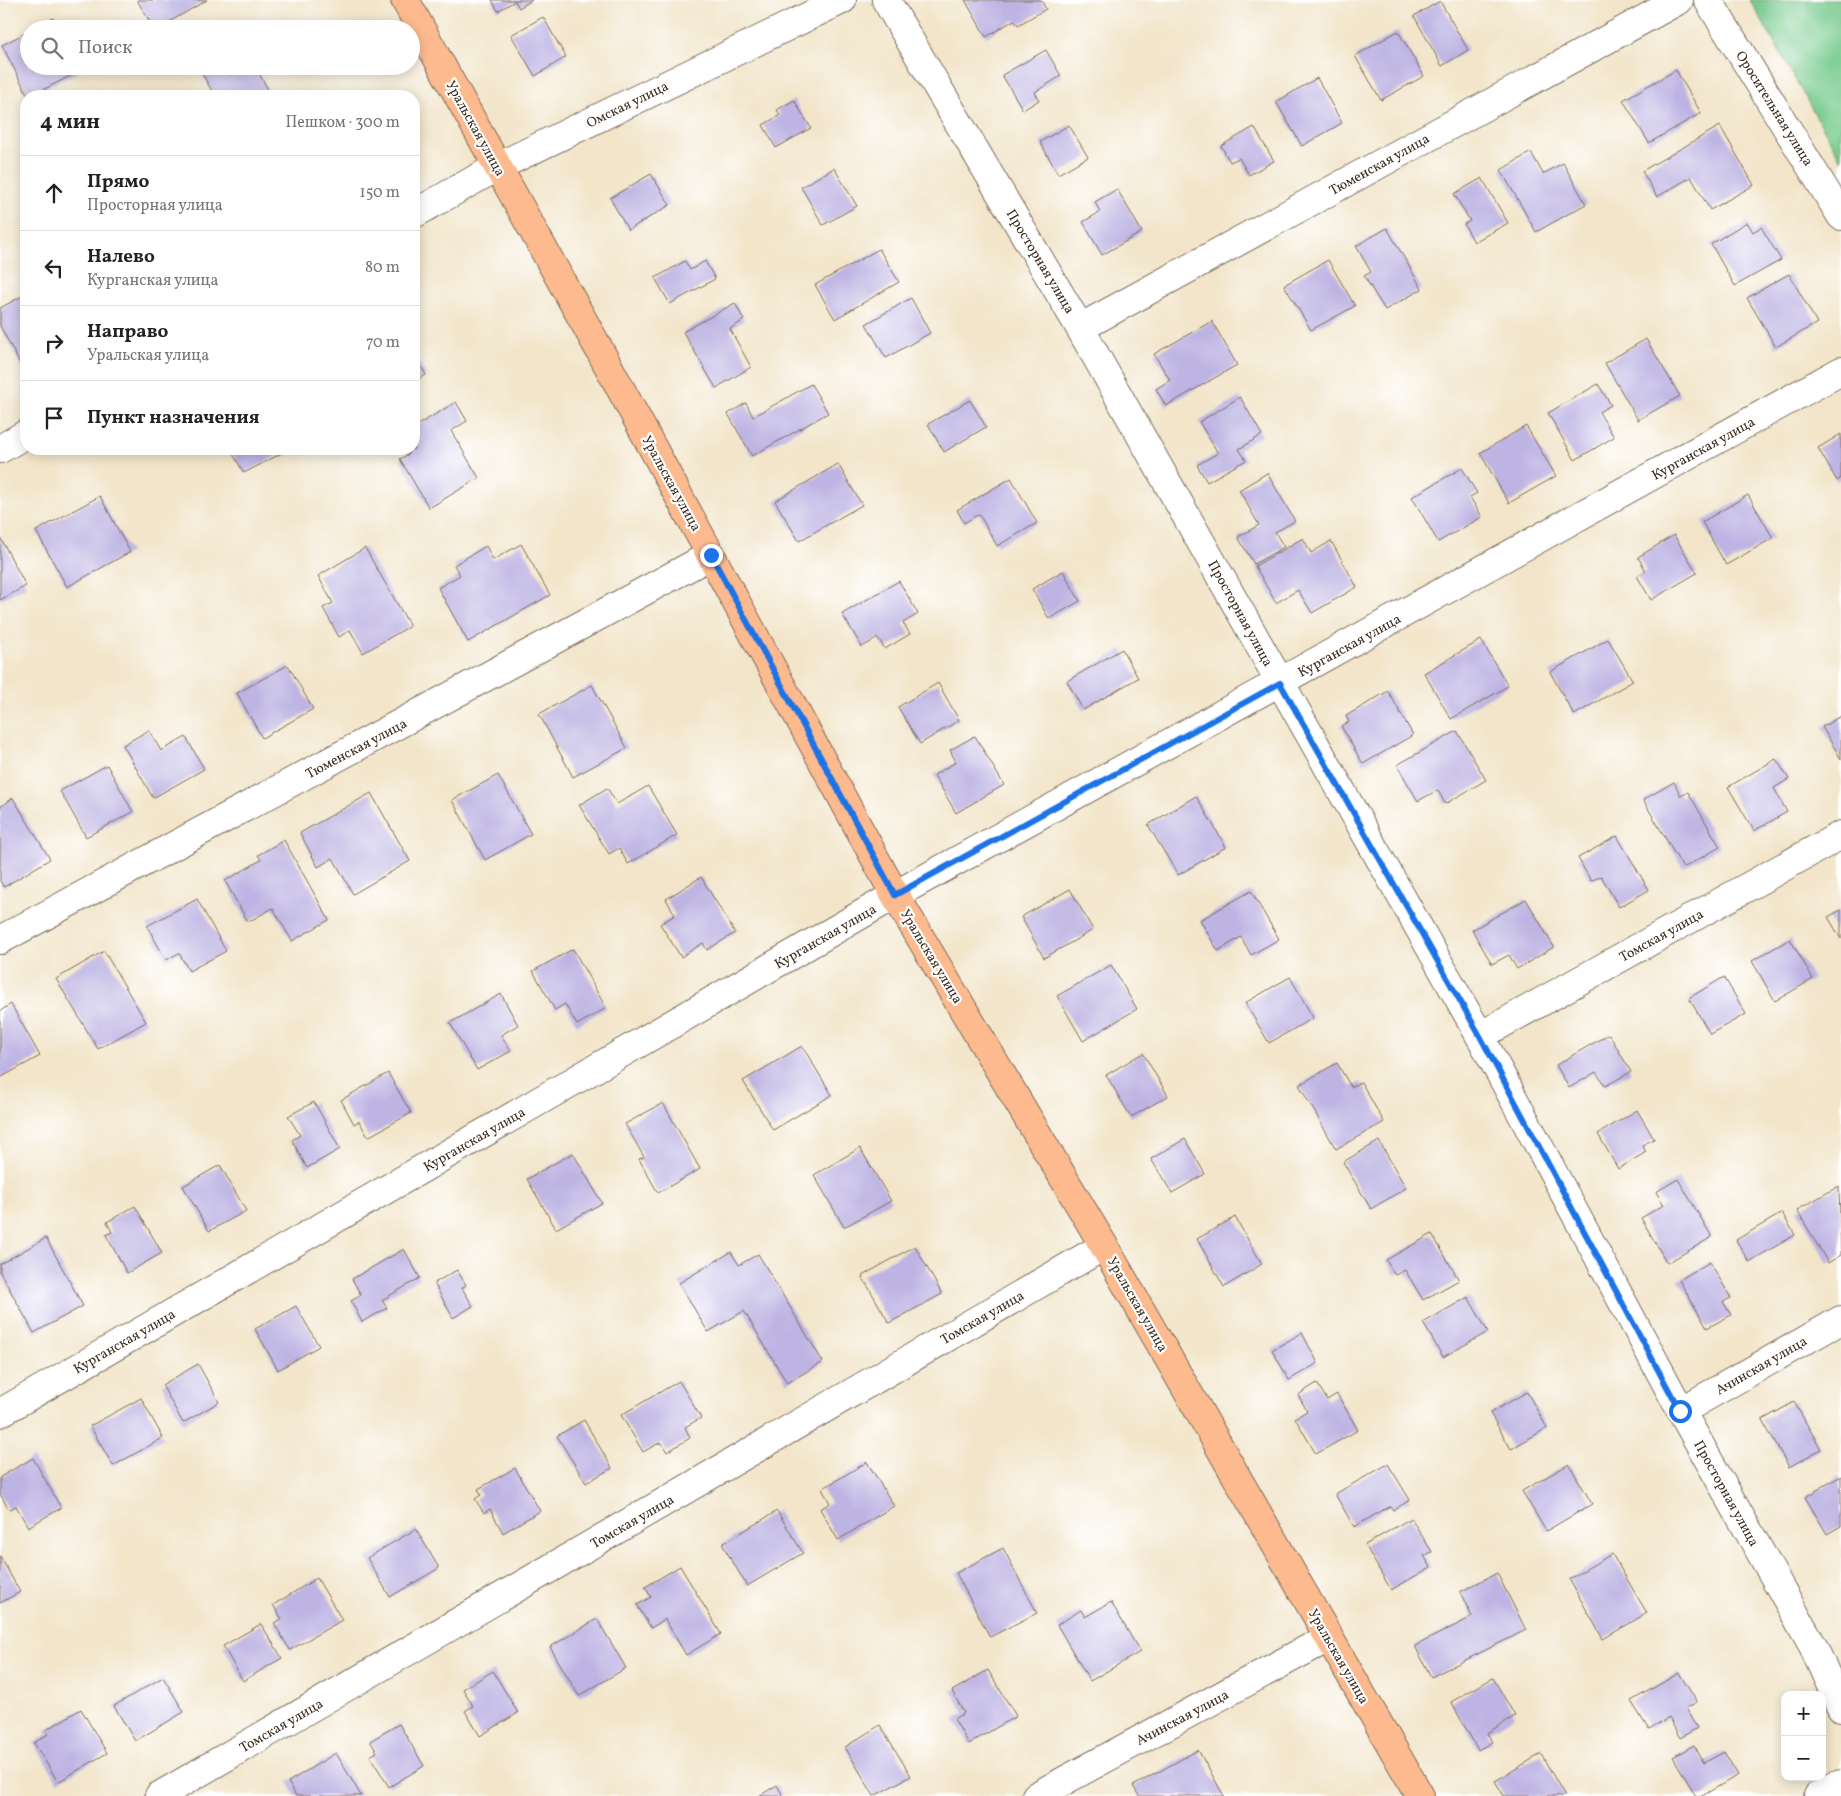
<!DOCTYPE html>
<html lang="ru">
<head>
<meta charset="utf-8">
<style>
  :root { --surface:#fff; --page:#f2f2f2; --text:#222; --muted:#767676; --line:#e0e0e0 }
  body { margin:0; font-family:Vollkorn,serif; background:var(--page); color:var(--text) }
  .controls { position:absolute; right:15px; bottom:15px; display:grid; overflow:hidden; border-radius:10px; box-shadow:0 2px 12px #0003 }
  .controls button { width:45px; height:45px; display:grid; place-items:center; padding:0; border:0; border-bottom:1px solid var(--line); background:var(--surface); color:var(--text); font:25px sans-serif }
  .stop { position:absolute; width:15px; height:15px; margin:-11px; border:4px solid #1a73e8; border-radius:50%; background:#fff }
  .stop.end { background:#1a73e8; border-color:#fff; box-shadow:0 1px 5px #0008 }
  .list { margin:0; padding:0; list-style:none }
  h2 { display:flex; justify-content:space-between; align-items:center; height:65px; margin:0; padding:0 20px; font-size:21px }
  h2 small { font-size:16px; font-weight:400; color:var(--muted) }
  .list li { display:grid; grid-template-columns:32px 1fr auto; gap:15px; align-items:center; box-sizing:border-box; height:75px; padding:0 20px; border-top:1px solid var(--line) }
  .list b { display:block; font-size:19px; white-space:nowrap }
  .list p { margin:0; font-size:16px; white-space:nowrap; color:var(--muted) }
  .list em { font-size:16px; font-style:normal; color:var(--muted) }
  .icon { flex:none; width:28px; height:28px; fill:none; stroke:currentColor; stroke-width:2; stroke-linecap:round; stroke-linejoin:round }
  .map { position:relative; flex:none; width:1841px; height:1796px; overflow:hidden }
  .search { position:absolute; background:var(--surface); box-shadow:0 2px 12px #0003; left:20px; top:20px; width:400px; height:55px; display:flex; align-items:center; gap:12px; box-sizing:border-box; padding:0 18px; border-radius:28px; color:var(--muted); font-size:19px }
  .panel { position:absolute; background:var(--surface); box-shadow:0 2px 12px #0003; left:20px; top:90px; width:400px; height:365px; border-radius:20px }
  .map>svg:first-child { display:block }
  .green { fill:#78cb8e; stroke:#5a7a56 }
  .building { fill:#bdb4e3 }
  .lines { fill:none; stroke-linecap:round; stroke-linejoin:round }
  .street-casing { stroke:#7b6b5a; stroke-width:30 }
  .primary-casing { stroke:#7b6b5a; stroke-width:30 }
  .street { stroke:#fff; stroke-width:28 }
  .primary { stroke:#fcba8e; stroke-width:28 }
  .route { stroke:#1a73e8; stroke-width:6 }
  .labels { text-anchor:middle; stroke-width:4.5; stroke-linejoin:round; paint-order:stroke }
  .street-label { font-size:14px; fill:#3b2a1e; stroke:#fff }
</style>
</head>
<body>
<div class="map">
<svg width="1841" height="1796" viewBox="0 0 1841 1796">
  <rect width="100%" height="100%" fill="#fff"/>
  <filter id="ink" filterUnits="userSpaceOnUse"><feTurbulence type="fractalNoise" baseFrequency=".02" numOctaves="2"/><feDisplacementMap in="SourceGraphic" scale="10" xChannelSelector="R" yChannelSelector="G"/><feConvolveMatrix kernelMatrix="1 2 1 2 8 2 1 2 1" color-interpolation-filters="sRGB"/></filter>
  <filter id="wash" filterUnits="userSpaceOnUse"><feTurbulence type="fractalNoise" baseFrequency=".0096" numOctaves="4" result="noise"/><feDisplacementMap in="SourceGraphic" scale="20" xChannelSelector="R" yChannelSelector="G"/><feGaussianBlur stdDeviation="1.12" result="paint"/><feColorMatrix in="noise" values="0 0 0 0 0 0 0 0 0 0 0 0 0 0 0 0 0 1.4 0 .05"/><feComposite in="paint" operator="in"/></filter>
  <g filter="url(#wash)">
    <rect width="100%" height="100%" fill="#f2e5ca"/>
    <polygon class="green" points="1750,0 1841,0 1841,160"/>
    <g id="blocks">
      <g class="building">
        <polygon points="137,0 207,0 157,29 154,29"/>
        <polygon points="492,0 532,0 519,8 515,1 498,11"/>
        <polygon points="965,0 1041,0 1046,9 1018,25 1014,20 986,37"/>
        <polygon points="1440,1 1468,50 1442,66 1414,16"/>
        <polygon points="543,17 566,57 535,76 511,35"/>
        <polygon points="53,18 59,29 33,29"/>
        <polygon points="29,31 29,66 78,66 80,71 31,96 28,96 2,45"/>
        <polygon points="1398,31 1424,76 1381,100 1355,56"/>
        <polygon points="1046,50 1061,76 1035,92 1039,100 1023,110 1002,75"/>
        <polygon points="212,66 224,66 229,75 243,66 255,66 271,95 215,96 201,72"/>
        <polygon points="1676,70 1701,113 1649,143 1623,100"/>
        <polygon points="1317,78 1342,123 1302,146 1276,102"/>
        <polygon points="794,100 811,128 776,148 763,125 780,115 777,110"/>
        <polygon points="1069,125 1088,157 1058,174 1040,142"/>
        <polygon points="1720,126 1754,185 1710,210 1691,177 1657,197 1642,171"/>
        <polygon points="1254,127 1274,161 1249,175 1239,158 1230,162 1221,146"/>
        <polygon points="1531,152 1543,174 1563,163 1586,204 1536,232 1501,170"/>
        <polygon points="834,168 857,206 823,225 801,187"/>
        <polygon points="651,174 670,205 628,230 610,198"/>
        <polygon points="1482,178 1508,223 1474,242 1464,224 1470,221 1454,194"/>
        <polygon points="1117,189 1142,232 1102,255 1083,222 1100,212 1095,202"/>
        <polygon points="1747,222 1753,232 1761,227 1781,260 1735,286 1711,244"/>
        <polygon points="1387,228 1422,289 1385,310 1364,276 1371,272 1356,246"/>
        <polygon points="879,249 899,282 835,319 815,285"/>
        <polygon points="1328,260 1355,306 1311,330 1284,285"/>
        <polygon points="685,261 690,270 705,261 715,279 670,304 655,278"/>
        <polygon points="1789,274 1817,323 1776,347 1747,298"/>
        <polygon points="26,294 26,375 0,326 0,308"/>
        <polygon points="911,298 930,333 886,358 866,324"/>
        <polygon points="735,303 744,320 730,329 751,367 716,388 683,332"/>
        <polygon points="1212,321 1237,365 1166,406 1156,389 1170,380 1154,354"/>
        <polygon points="1646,339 1680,396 1638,420 1605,363"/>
        <polygon points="414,353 426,375 414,381"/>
        <polygon points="811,384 828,413 752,456 728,414 746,403 753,417"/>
        <polygon points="1598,384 1611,405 1599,412 1614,437 1575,460 1548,413"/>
        <polygon points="1240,397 1262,435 1239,449 1246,460 1207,482 1197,465 1218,453 1199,422"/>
        <polygon points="970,400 986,427 944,452 928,424"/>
        <polygon points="456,402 467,421 451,431 479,478 429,508 400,459 409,454 406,449 414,449 414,427"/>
        <polygon points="1526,426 1556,476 1509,503 1480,453"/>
        <polygon points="1841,434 1841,478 1837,481 1818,448"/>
        <polygon points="230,449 290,449 244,473"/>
        <polygon points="838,464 862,505 799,541 775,501"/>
        <polygon points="1462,468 1477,493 1470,497 1482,517 1438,542 1412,497"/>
        <polygon points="1267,473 1295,521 1275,532 1284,547 1254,564 1238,537 1259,525 1239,490"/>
        <polygon points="1011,478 1037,523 997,546 979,514 964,523 957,510"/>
        <polygon points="1748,495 1773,538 1726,565 1702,522"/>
        <polygon points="100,496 130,552 67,587 36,531"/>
        <polygon points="1674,535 1697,573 1651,600 1637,576 1646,571 1638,557"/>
        <polygon points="0,537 26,586 0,600"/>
        <polygon points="1303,538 1311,553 1331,541 1357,587 1312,613 1298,590 1276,603 1255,566"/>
        <polygon points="521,544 550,595 468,642 438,588 460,575 454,565 486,546 493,560"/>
        <polygon points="365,548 410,626 363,653 350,630 339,637 323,608 333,603 318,576"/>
        <polygon points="1063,571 1080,601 1049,619 1032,589"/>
        <polygon points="899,581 918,614 903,623 910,634 885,649 878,638 862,647 842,614"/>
        <polygon points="1608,639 1633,681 1574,715 1550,672"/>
        <polygon points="1481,640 1508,686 1451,719 1424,673"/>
        <polygon points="1122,649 1138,678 1083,710 1067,681"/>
        <polygon points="288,665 313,709 262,738 237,693"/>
        <polygon points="938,683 959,720 920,744 898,707"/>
        <polygon points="592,685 627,748 573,777 539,714"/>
        <polygon points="1388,691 1413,735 1363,764 1341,726 1349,722 1346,716"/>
        <polygon points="1841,716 1841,759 1822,727"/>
        <polygon points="149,730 161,751 186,737 204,769 153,798 123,745"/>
        <polygon points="1457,731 1486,780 1445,804 1438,790 1418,801 1397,765"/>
        <polygon points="975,736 1004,785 956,813 934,775 956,762 950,750"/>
        <polygon points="1776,759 1789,779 1774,788 1787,812 1754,831 1728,787"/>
        <polygon points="107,765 133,812 86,837 60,791"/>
        <polygon points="498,775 531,834 485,860 452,800"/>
        <polygon points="1674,782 1681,796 1688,792 1720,847 1683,868 1643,800"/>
        <polygon points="648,786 677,835 628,864 619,848 609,854 579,805 607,788 617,804"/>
        <polygon points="371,793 410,861 353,894 333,858 318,867 300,833"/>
        <polygon points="1196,796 1226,847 1178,875 1148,825"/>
        <polygon points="13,798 50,859 4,887 0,881 0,807"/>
        <polygon points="1617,836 1649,890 1619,907 1601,876 1591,881 1578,858"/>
        <polygon points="284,840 329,920 292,941 273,908 248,922 225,881 261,860 258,855"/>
        <polygon points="701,877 735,933 707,950 703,943 681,957 660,924 675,915 666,899"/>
        <polygon points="1070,889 1093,930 1044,958 1021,917"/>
        <polygon points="1251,891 1279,939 1251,955 1241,937 1218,951 1200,920"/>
        <polygon points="197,899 226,951 189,971 179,953 166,960 147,926"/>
        <polygon points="1526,899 1554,947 1517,969 1509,955 1492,964 1472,930"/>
        <polygon points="1841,910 1841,939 1828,917"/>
        <polygon points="1790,939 1813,979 1775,1001 1752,961"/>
        <polygon points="573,949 606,1008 577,1025 565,1004 555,1010 533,971"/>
        <polygon points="104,951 146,1022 98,1049 56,979"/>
        <polygon points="1111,965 1137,1009 1083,1041 1057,996"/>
        <polygon points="1290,977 1313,1018 1269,1043 1245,1003"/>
        <polygon points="1724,977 1746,1014 1710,1034 1689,998"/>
        <polygon points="501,994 518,1025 501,1035 511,1051 477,1070 450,1023"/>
        <polygon points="11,1004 40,1056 0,1078 0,1011"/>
        <polygon points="1609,1034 1631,1072 1605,1086 1596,1072 1569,1088 1556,1065"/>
        <polygon points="802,1046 832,1095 773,1130 743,1081"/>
        <polygon points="1143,1053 1168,1096 1131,1117 1106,1075"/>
        <polygon points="1337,1063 1351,1087 1361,1082 1384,1122 1336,1149 1299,1085"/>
        <polygon points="388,1073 411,1113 368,1137 359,1121 354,1124 341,1100"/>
        <polygon points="314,1102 340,1149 307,1168 292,1140 300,1135 288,1116"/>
        <polygon points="663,1103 700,1169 658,1193 639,1159 644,1157 625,1124"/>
        <polygon points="1637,1110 1654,1139 1642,1145 1646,1152 1618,1169 1598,1134"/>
        <polygon points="1185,1139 1205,1174 1172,1193 1151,1159"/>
        <polygon points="1379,1141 1406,1188 1371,1209 1343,1162"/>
        <polygon points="860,1148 891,1201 844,1227 814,1175"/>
        <polygon points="573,1153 602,1203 556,1229 527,1179"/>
        <polygon points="220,1165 246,1211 209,1231 183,1186"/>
        <polygon points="1678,1179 1712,1237 1667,1263 1641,1218 1664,1205 1656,1192"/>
        <polygon points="1839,1186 1841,1255 1828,1263 1797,1210"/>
        <polygon points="135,1206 162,1253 127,1273 106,1235 112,1232 107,1222"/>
        <polygon points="1782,1213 1795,1235 1749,1262 1736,1240"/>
        <polygon points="1235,1217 1262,1264 1224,1287 1197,1239"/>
        <polygon points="1432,1234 1459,1280 1423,1300 1405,1270 1395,1275 1386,1260"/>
        <polygon points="46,1238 83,1306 34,1333 0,1272 0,1264"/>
        <polygon points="915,1246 942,1294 889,1323 862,1276"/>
        <polygon points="404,1249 420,1278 382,1300 387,1308 362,1322 351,1301 361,1295 352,1279"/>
        <polygon points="731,1252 739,1265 758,1254 823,1362 787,1383 744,1311 708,1332 679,1283"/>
        <polygon points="1710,1262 1731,1298 1723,1302 1731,1315 1707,1328 1679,1280"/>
        <polygon points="457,1270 466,1285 462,1288 473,1306 453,1318 434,1283"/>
        <polygon points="1468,1297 1488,1332 1443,1357 1423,1323"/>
        <polygon points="296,1306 319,1346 278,1370 255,1329"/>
        <polygon points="1302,1333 1318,1363 1289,1380 1272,1350"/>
        <polygon points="198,1364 219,1402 183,1423 162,1385"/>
        <polygon points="679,1381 701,1418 685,1427 690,1438 667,1452 661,1442 643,1452 621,1415"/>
        <polygon points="1317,1383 1327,1400 1337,1394 1358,1430 1316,1454 1295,1418 1307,1411 1298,1395"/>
        <polygon points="1527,1392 1547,1428 1511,1449 1490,1413"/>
        <polygon points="141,1398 163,1438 113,1466 90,1426"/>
        <polygon points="1794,1402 1821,1449 1789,1467 1762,1420"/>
        <polygon points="584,1420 612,1468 586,1483 557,1436"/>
        <polygon points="33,1458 61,1508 28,1527 16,1506 9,1510 0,1494 0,1477"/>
        <polygon points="867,1462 894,1506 838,1540 820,1509 830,1503 822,1489"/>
        <polygon points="1388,1464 1410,1500 1393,1510 1390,1506 1354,1527 1335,1494"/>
        <polygon points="1569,1464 1592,1504 1546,1531 1522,1491"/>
        <polygon points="515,1468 540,1511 503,1533 490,1509 484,1513 475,1499 481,1495 478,1489"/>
        <polygon points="1841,1476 1841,1526 1827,1534 1805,1497"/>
        <polygon points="777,1511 803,1553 747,1586 722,1544"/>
        <polygon points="1411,1518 1432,1552 1424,1556 1431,1567 1391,1590 1365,1545"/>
        <polygon points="416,1529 439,1568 390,1597 367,1558"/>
        <polygon points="1003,1548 1037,1613 990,1637 956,1573"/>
        <polygon points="1612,1554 1647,1613 1603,1639 1569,1579"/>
        <polygon points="0,1556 20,1592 0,1603"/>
        <polygon points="680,1566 721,1634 686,1655 665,1619 651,1628 637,1605 651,1597 645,1587"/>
        <polygon points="1497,1573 1526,1630 1431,1677 1415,1646 1472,1617 1460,1592"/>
        <polygon points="317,1578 342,1620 290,1650 274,1623 282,1619 273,1605"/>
        <polygon points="1111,1602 1140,1652 1090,1681 1057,1625 1081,1610 1085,1617"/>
        <polygon points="597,1619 626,1668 579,1696 550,1647"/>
        <polygon points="261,1624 282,1658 243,1681 223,1646"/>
        <polygon points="988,1670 1016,1716 969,1744 954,1719 964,1713 952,1691"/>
        <polygon points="493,1671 518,1713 480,1736 465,1711 473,1706 463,1689"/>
        <polygon points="1679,1673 1697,1702 1686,1708 1697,1728 1680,1738 1669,1718 1649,1730 1631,1701"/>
        <polygon points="163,1677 184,1712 135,1741 114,1706"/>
        <polygon points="1493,1678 1515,1716 1487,1733 1492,1742 1478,1750 1451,1702"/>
        <polygon points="81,1709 107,1753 58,1782 34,1743 48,1734 46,1730"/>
        <polygon points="399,1724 424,1766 389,1787 370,1756 377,1752 370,1741"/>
        <polygon points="880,1725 911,1776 874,1796 845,1747"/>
        <polygon points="1694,1745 1704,1763 1724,1752 1738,1775 1702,1796 1696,1796 1673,1757"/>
        <polygon points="1198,1750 1224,1796 1139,1796 1133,1786"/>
        <polygon points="336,1753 361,1796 296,1796 288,1782"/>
        <polygon points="1541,1754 1565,1796 1504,1796 1495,1781"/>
        <polygon points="777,1785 783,1796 759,1796"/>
      </g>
    </g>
  </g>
  <g filter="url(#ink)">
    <use href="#blocks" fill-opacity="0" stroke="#7b6b5a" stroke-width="1"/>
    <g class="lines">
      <defs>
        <g id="street">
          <polyline points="886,0 1080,328 1480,1036 1681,1411 1813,1646 1841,1708"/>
          <polyline points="1708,0 1841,216"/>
          <polyline points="414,214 497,167 842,0"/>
          <polyline points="1080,328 1679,0"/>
          <polyline points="0,449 26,434"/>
          <polyline points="0,940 711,555"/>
          <polyline points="1480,1036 1841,835"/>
          <polyline points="1681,1411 1841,1320"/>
          <polyline points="0,1413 895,895 1841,371"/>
          <polyline points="159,1796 1104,1246"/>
          <polyline points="1036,1796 1328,1638"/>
          <polyline points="1818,1796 1841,1783"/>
        </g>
        <polyline id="primary" points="405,0 599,349 895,895 1104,1246 1420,1796"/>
      </defs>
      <use href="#street" class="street-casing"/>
      <use href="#primary" class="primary-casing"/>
      <use href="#street" class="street"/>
      <use href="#primary" class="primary"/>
    </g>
  </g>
  <g class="lines" filter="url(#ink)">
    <polyline class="route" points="711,555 895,895 1280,683 1480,1036 1680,1411"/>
  </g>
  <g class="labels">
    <g class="street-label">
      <text transform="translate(627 104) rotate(-26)" y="5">Омская улица</text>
      <text transform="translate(1775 108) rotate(58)" y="5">Оросительная улица</text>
      <text transform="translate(476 128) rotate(61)" y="5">Уральская улица</text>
      <text transform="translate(1379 164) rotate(-29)" y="5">Тюменская улица</text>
      <text transform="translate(1041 261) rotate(59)" y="5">Просторная улица</text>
      <text transform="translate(1703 448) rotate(-29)" y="5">Курганская улица</text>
      <text transform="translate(672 483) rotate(61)" y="5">Уральская улица</text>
      <text transform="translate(1241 613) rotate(61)" y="5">Просторная улица</text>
      <text transform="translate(1349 645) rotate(-29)" y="5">Курганская улица</text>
      <text transform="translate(356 748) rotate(-28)" y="5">Тюменская улица</text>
      <text transform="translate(1661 935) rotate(-29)" y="5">Томская улица</text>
      <text transform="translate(825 936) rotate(-30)" y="5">Курганская улица</text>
      <text transform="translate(932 956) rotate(59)" y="5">Уральская улица</text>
      <text transform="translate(474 1139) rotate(-30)" y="5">Курганская улица</text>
      <text transform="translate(1138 1304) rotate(60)" y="5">Уральская улица</text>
      <text transform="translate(982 1317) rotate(-30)" y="5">Томская улица</text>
      <text transform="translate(124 1341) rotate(-30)" y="5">Курганская улица</text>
      <text transform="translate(1761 1365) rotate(-30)" y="5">Ачинская улица</text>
      <text transform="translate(1727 1493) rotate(61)" y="5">Просторная улица</text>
      <text transform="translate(632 1521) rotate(-30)" y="5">Томская улица</text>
      <text transform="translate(1339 1656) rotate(60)" y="5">Уральская улица</text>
      <text transform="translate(1182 1717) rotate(-28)" y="5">Ачинская улица</text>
      <text transform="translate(281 1725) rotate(-30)" y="5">Томская улица</text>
    </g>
  </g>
</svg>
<div class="controls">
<button>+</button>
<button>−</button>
</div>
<div class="stop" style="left:1680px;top:1411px"></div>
<div class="stop end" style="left:711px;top:555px"></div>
<div class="search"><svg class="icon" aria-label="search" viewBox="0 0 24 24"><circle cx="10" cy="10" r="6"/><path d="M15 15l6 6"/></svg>Поиск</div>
<section class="panel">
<h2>4 мин<small>Пешком · 300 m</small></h2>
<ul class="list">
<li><svg class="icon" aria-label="ahead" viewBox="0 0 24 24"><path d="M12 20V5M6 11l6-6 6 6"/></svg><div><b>Прямо</b><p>Просторная улица</p></div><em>150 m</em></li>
<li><svg class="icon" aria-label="left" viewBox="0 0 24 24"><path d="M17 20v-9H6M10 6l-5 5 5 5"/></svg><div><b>Налево</b><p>Курганская улица</p></div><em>80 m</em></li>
<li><svg class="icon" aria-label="right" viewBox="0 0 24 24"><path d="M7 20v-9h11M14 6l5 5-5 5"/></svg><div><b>Направо</b><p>Уральская улица</p></div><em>70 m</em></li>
<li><svg class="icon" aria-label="arrive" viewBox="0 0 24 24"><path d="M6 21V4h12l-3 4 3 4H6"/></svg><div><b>Пункт назначения</b></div></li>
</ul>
</section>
</div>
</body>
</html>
